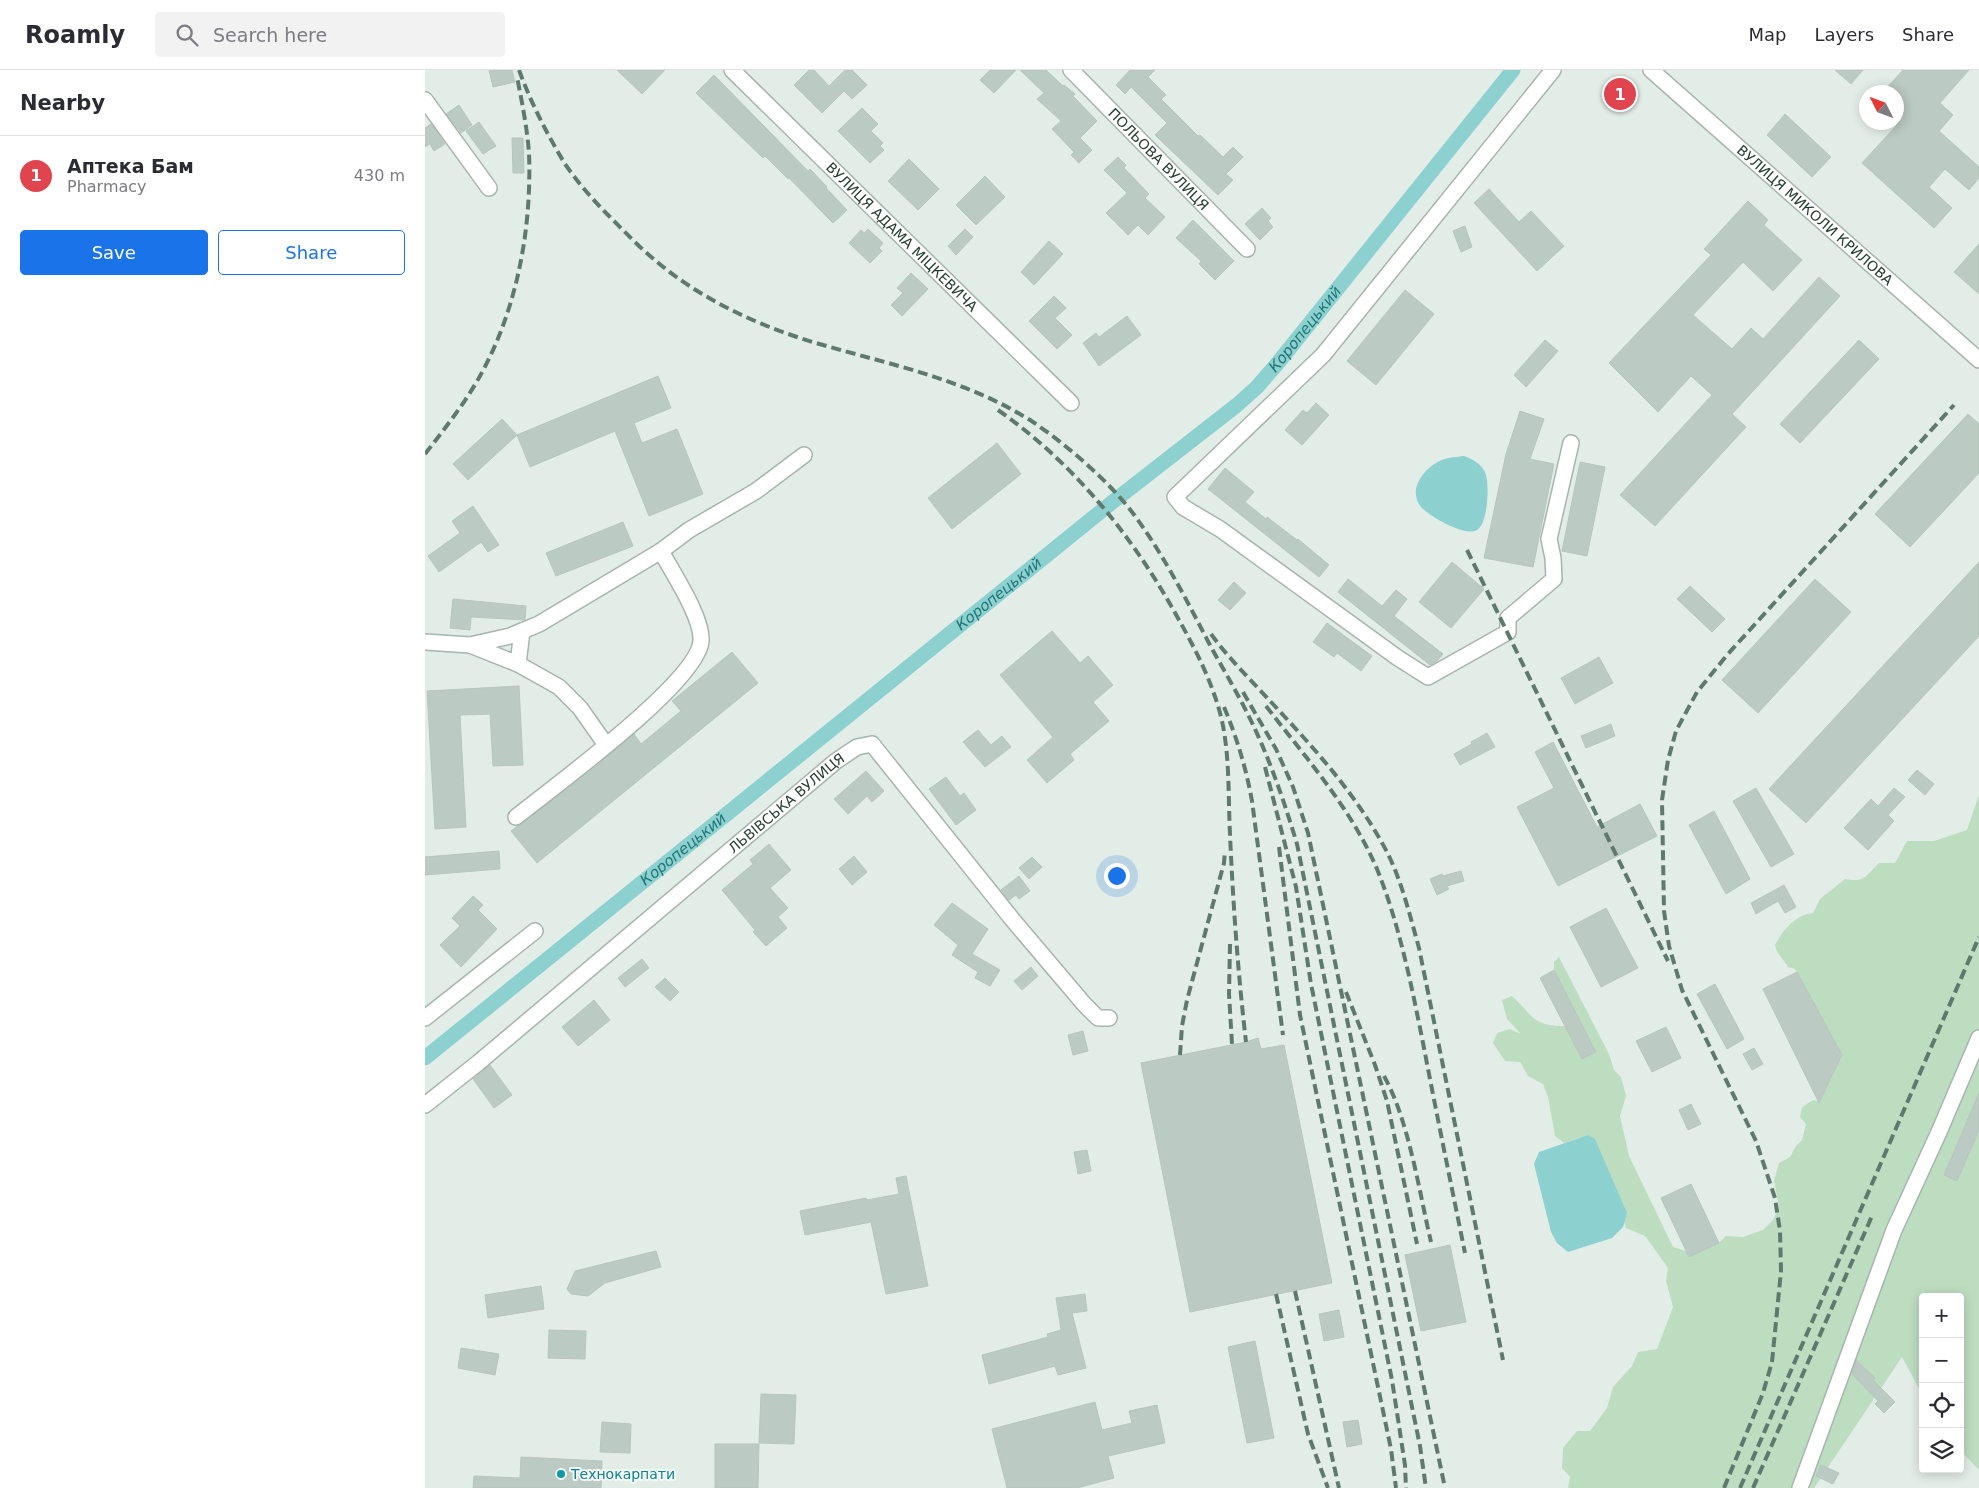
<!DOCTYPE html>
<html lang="en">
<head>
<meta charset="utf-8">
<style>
  :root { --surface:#fff; --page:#f2f2f3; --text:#2b2b33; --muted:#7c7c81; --line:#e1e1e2; --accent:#1a73e8 }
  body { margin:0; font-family:"DejaVu Sans",sans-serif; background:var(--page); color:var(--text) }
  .controls { position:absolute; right:15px; bottom:15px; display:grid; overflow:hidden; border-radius:5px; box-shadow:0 2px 12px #0003 }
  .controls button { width:45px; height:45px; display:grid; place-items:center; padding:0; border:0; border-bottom:1px solid var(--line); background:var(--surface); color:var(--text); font:25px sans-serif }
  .compass { position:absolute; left:1434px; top:15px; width:45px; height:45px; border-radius:50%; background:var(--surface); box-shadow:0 2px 12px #0003; rotate:312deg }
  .you { position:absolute; left:691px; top:805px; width:18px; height:18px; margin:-12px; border:4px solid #fff; border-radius:50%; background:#1a73e8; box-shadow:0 0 0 8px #1a73e833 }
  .badge { display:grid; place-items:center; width:32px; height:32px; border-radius:50%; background:var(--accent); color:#fff; font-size:16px; font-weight:700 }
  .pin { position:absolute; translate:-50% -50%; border:2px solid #fff; box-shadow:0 1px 5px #0006 }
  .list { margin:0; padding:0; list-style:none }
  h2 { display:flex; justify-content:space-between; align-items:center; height:65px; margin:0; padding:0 20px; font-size:21px }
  h2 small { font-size:16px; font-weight:400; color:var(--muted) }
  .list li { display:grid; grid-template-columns:32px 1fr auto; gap:15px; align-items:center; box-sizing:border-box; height:80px; padding:0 20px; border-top:1px solid var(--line) }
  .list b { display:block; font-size:19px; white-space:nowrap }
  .list p { margin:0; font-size:16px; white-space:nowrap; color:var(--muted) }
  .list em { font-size:16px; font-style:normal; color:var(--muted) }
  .actions { display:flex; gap:10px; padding:15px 20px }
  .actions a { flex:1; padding:11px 0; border:1px solid var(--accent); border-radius:5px; text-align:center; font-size:18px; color:var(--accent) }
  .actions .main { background:var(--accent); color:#fff }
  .icon { flex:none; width:28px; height:28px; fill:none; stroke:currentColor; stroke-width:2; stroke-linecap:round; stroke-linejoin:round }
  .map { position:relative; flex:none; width:1554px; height:1418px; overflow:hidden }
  header { display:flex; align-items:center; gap:30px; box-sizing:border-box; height:70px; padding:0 25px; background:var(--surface); border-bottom:1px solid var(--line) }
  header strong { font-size:24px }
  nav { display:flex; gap:28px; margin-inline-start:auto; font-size:18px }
  .search { width:350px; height:45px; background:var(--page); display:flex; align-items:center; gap:12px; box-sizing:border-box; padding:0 18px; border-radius:5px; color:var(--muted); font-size:19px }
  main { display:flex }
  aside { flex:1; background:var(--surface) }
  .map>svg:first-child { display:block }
  .green { fill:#bdddc0 }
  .water { fill:#8dd0d0 }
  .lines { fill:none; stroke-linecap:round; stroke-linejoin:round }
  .canal { stroke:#8dd0d0; stroke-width:15 }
  .building { fill:#bbcac2; stroke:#b6c6bd }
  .minor-casing { stroke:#a6b5ad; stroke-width:18 }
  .minor { stroke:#fff; stroke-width:15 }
  .rail { stroke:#5e796d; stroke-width:4; stroke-dasharray:10 5; stroke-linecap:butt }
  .culture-dot { fill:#0f9aa8; stroke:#f4f9f5; stroke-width:2 }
  .labels { text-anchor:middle; stroke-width:4; stroke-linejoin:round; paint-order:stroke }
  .street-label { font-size:14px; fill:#233d32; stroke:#f4f9f5 }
  .culture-label { font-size:14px; fill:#0d838f; stroke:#f4f9f5; text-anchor:start }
  .water-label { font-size:15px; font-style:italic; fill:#1f7778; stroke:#f4f9f5 }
</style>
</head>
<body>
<header>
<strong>Roamly</strong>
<div class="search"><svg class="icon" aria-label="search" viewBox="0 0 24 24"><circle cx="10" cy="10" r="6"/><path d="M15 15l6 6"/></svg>Search here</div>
<nav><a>Map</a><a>Layers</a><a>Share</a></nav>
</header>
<main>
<aside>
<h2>Nearby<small></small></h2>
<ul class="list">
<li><span class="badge" style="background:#e0444e">1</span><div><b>Аптека Бам</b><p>Pharmacy</p></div><em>430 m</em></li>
</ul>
<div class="actions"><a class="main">Save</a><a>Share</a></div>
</aside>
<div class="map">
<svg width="1554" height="1418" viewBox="0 0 1554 1418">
  <rect width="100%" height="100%" fill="#e3ede7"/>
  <path class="green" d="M1554,725v675l-19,-20v-153h-37v99l-21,-39 -88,131h-246l2,-11 -8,-9 1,-20 14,-17h13l17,-23 6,-21 19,-21 6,-14 19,-3 16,-42 -7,-26 2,-13 -23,-32 -19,-8 -2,-6 3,-9 -39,-78 -24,8 -9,-7 -7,-39 -5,-13 -15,-8 -8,-14 -15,-1 -12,-18 4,-10 13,-4 11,5 -14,-15 -5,-19 10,-4c21,19 19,30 53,30l17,33 14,-7 -42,-82v-8l5,-5 50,97 5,16 7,7 5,19 -6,20 9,40 44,91 13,4 3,6 30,-14 7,-7 17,1 20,-7 10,-10 6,-13 -5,-27 5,-17 11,-6 6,-11 6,-6 4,-16 -6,-7 2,-10 11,-7 7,2 22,-47 -47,-86 -7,-2c-4,-8 -11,-12 -13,-22 9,-16 20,-30 38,-32l7,-14 25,-20c19,4 21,-3 34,-16h16l12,-22h27l33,-11z"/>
  <g class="water">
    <path d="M1039,386c9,3 17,8 21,16 5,11 3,52 -8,58 -12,7 -46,-13 -55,-22 -16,-17 2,-41 20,-48 7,-3 15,-3 22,-4z"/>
    <polygon points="1163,1065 1170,1069 1202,1143 1198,1157 1187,1168 1143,1182 1132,1173 1126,1162 1109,1094 1114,1082"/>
  </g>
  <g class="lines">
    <path class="canal" id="s1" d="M0,988l685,-554 127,-99 20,-18 20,-23 236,-294"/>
  </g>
  <g class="building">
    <polygon points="64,0 87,0 90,12 68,17"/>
    <polygon points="192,0 240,0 217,24"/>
    <polygon points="384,0 389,0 404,16 420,0 427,0 442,15 427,29 419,21 397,43 369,15"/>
    <polygon points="565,0 591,0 569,23 555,10"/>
    <polygon points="595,0 621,0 638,16 639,15 650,24 648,26 672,51 655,68 667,80 654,93 646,85 649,82 627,59 636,51 612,29 619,23"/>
    <polygon points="705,0 730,0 723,7 741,25 736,29 773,66 775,65 798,87 808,77 818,87 801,104 808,110 793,125 730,65 742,53 706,17 700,24 691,15"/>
    <polygon points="1410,0 1438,0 1426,14"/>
    <polygon points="1478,0 1544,0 1515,33 1528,45 1514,61 1554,97 1554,108 1544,120 1520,99 1504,117 1527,138 1509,158 1437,93 1472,55 1472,22 1458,22"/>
    <polygon points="289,5 383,101 385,99 402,117 401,118 422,140 408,153 364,108 363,109 340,86 338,88 271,23"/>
    <polygon points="34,35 47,55 36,63 21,44"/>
    <polygon points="437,38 453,54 446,61 458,73 455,76 459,80 445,93 413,61"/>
    <polygon points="1360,44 1406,87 1387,107 1342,65"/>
    <polygon points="54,52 71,76 58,84 41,61"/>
    <polygon points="6,54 20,74 9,81 5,74 0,77 0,58"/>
    <polygon points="87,68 98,68 99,103 88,103"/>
    <polygon points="693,87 701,95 699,98 724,124 720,128 740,147 723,165 713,155 703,165 681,143 702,123 679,100"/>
    <polygon points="484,89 514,119 493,140 463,111"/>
    <polygon points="560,106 580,127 551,155 531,135"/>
    <polygon points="1064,119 1094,152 1106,141 1139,176 1112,201 1049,133"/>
    <polygon points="1323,131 1343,150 1339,155 1377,190 1348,221 1318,192 1268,245 1307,279 1326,258 1338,269 1394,207 1415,226 1307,344 1321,357 1230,456 1195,425 1287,325 1266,306 1233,342 1184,293 1286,185 1279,179"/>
    <polygon points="837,138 846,148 843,151 848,157 835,170 820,154"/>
    <polygon points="768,150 809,191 790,210 774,194 776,191 751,168"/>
    <polygon points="1040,156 1047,177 1036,182 1028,161"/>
    <polygon points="443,159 458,173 454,178 457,181 445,193 424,173 436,160 439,163"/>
    <polygon points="540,159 548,167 531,185 523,176"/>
    <polygon points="624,171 638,184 609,215 596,202"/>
    <polygon points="1554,174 1554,224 1529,202"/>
    <polygon points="486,203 503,219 477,246 466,235 478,223 472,218"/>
    <polygon points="980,220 1009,244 951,315 922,291"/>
    <polygon points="629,226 641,238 630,248 647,265 632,279 604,251"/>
    <polygon points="702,246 716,265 674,296 658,273 671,263 674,267"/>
    <polygon points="1120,270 1133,281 1101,317 1089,305"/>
    <polygon points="1434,270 1454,289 1375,373 1355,354"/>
    <polygon points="233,306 246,338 209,353 217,373 252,359 278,424 224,446 190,361 105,397 92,365"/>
    <polygon points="891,333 904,345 877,375 860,360 878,340 882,343"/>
    <polygon points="1095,341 1119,349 1105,389 1129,394 1108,497 1059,488 1081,384"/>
    <polygon points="1543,344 1554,354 1554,403 1485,477 1450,444"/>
    <polygon points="77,349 92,365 43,410 28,394"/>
    <polygon points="572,373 596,404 527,459 503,428"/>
    <polygon points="1155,392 1180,397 1162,486 1137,481"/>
    <polygon points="800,398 829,422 820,432 841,449 842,447 872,470 873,469 904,495 894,507 783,419"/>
    <polygon points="48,436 74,475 63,482 56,472 14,502 3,486 35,463 27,451"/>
    <polygon points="198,452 208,476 131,506 121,483"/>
    <polygon points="1027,492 1059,519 1026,558 994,532"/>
    <polygon points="1554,492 1554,566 1381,753 1344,719"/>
    <polygon points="923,509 957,536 971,520 982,529 969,546 1018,584 1012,591 1005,595 913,522"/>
    <polygon points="1390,509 1426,542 1333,643 1297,610"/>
    <polygon points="809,512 821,523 805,540 793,530"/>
    <polygon points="1265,516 1300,549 1287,562 1252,529"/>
    <polygon points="28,529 101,536 100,550 46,547 45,560 25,558"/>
    <polygon points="902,553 947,586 936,601 912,583 909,587 888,572"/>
    <polygon points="627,561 655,593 663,586 688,615 668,632 684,651 645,684 649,690 622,713 602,690 628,667 575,605"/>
    <polygon points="307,582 333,613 112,793 86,761 170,697 209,664 216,674 256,641 247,631"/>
    <polygon points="1174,587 1188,613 1150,634 1136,608"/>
    <polygon points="94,616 98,695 68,696 65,644 35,645 41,757 10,759 2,621"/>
    <polygon points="1186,654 1190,666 1161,678 1156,666"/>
    <polygon points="553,660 566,675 577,666 586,677 560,697 538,672"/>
    <polygon points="1062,663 1070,677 1035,695 1029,684 1047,674 1046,672"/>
    <polygon points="1128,672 1172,757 1215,734 1232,766 1133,816 1092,737 1129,718 1110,682"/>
    <polygon points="1492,700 1509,714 1500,725 1483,710"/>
    <polygon points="441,701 459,721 447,732 442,726 423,744 409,729"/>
    <polygon points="521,707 535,726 539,723 551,740 531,755 504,719"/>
    <polygon points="1331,718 1369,784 1346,797 1308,731"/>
    <polygon points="1469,718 1480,727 1463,745 1469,751 1443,780 1419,758 1446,729 1453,736"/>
    <polygon points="1289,741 1325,809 1301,824 1264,755"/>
    <polygon points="344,774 366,800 345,818 363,838 353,847 362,858 341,876 328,862 330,860 297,820 328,794 325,790"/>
    <polygon points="74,781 75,799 0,805 0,787"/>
    <polygon points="429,786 442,802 427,815 414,799"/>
    <polygon points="607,787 617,797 604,809 594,798"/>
    <polygon points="1036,801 1039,811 1022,816 1024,819 1012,825 1005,809 1017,804 1018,806"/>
    <polygon points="594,806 605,821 594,829 591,825 584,830 576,820"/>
    <polygon points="1359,815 1371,837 1360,843 1353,831 1331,844 1326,833"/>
    <polygon points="48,826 58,835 53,840 72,859 36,897 15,875 35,856 27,848"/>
    <polygon points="527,833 563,859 547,884 575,900 565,916 550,908 553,902 527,885 533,875 509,855"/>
    <polygon points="1181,838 1213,898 1176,917 1145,857"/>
    <polygon points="217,889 224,898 200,917 193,908"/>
    <polygon points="606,897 613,906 597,920 589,911"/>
    <polygon points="1129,900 1171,982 1157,989 1115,908"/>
    <polygon points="1372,902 1417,985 1394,1033 1338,919"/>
    <polygon points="240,908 254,922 245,931 230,917"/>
    <polygon points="1290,914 1319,969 1302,979 1272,924"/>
    <polygon points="169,930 185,950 153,976 137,957"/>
    <polygon points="1241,957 1256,988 1227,1002 1211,971"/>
    <polygon points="658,961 663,981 648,985 643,965"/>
    <polygon points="833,968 836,979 859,975 907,1213 765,1242 716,993 821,972"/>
    <polygon points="1329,978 1338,994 1327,1000 1318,984"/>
    <polygon points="65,995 87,1025 69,1038 48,1009"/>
    <polygon points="1554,1023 1554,1060 1532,1111 1519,1105"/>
    <polygon points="1266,1034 1276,1054 1263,1060 1254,1040"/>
    <polygon points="662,1080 666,1101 653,1104 649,1082"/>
    <polygon points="481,1106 503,1216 461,1224 446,1152 380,1165 375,1141 441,1128 442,1130 474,1124 471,1108"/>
    <polygon points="1266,1114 1294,1173 1264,1187 1236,1128"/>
    <polygon points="1025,1175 1041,1252 996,1261 980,1185"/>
    <polygon points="231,1181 236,1197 180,1213 163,1226 146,1224 142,1219 150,1201"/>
    <polygon points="116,1216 119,1239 63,1248 60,1225"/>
    <polygon points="660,1224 662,1241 647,1243 661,1298 633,1305 630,1296 564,1314 557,1285 623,1267 622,1264 636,1260 631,1228"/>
    <polygon points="914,1240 919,1267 899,1271 894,1244"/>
    <polygon points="124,1260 161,1261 160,1289 123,1288"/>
    <polygon points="830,1271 849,1368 822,1373 803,1277"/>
    <polygon points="36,1278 74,1284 70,1305 33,1298"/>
    <polygon points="1431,1290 1450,1308 1448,1310 1470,1332 1459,1343 1450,1334 1453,1331 1427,1304"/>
    <polygon points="336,1324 371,1325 369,1374 334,1373"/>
    <polygon points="670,1332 677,1360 707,1353 704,1341 732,1335 740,1373 683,1386 689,1408 652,1418 582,1418 567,1359"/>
    <polygon points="933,1350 937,1374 922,1377 918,1352"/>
    <polygon points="177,1352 206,1354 205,1383 175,1382"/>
    <polygon points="290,1374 334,1374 333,1418 290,1418"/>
    <polygon points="96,1387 177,1391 176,1418 48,1418 49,1406 95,1408"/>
    <polygon points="1396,1395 1414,1403 1408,1414 1391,1406"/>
  </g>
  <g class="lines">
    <defs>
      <g id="minor">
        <path id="s2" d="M307,0l339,333"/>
        <path id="s3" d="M646,0l176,179"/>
        <polyline points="1128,0 898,285 750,427 758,437 795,459 973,588 1003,607 1083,562 1083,548 1129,509 1128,488 1124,469 1146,373"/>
        <path id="s4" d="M1226,0l328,290"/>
        <polyline points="0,30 64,118"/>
        <polyline points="236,481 264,460 331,421 379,385"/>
        <polyline points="0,572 45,575 93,594 134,617 155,638 181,675"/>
        <path d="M45,575l40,-9 29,-12 122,-73c11,21 42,67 40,90 -3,41 -149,147 -185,176"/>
        <polyline points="93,594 97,561"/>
        <polyline points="0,948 110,861"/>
        <path id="s5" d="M0,1035l53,-42 358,-302 21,-14 15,-3 140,175 72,85 14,14h11"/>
        <polyline points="1375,1418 1469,1160 1514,1062 1554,968"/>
      </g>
    </defs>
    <use href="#minor" class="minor-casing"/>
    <use href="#minor" class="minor"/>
    <g class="rail">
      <path d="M94,0c12,33 28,64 46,94 13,19 29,37 45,53 15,15 30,31 46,44 46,39 103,65 160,82 75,22 150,36 217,79 34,23 78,61 102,94 30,41 53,87 76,131 15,27 31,54 44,82 17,37 30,75 42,115l123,602 6,42"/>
      <path d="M573,340c77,54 137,129 181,210 18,32 35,66 43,101 8,37 6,76 8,113 3,70 8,139 16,208"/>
      <path d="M0,384c18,-23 36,-46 51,-71 40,-68 56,-152 53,-230 -2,-26 -7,-51 -12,-76"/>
      <polyline points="1042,480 1243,891"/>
      <path d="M786,564c18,25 40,46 60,68 43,46 86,93 116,150 15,30 23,64 32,96l84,412"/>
      <polyline points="818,622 851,679 868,717 883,763 1020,1418"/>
      <path d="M841,636c40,52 85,102 111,163 23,57 35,119 47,179 13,68 27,136 41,205"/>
      <path d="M799,637c13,31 22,61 28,94l31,234"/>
      <polyline points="840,697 871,817 886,914 967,1310 980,1395 981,1418"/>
      <polyline points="854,777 875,945 966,1379 971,1418"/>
      <polyline points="805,874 804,924 807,974"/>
      <polyline points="921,922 950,995 962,1031 992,1174"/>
      <polyline points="755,985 757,956 762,930 799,793 800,781"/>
      <path d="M959,1006c25,45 35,115 47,166"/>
      <polyline points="870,1221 914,1418"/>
      <polyline points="851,1224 883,1364 903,1418"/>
      <polyline points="1299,1418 1338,1323 1347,1292 1356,1201 1355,1161 1350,1128 1331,1071 1257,920 1244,876 1239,841 1237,730 1243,690 1251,661 1272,622 1302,585 1529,335"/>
      <polyline points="1315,1418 1554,867"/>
      <polyline points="1328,1418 1447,1146"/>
    </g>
  </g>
  <circle class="culture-dot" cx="136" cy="1404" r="5"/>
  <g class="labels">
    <g class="street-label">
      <text dy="5" stroke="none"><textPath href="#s3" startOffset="125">ПОЛЬОВА ВУЛИЦЯ</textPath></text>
      <text dy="5" stroke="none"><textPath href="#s4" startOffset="219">ВУЛИЦЯ МИКОЛИ КРИЛОВА</textPath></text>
      <text dy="5" stroke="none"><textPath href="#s2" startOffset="238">ВУЛИЦЯ АДАМА МІЦКЕВИЧА</textPath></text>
      <text dy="5" stroke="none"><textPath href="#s5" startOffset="471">ЛЬВІВСЬКА ВУЛИЦЯ</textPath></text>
    </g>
    <g class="culture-label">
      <text x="146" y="1409">Технокарпати</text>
    </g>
    <g class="water-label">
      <text dy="5" stroke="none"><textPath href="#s1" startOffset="1144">Коропецький</textPath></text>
      <text dy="5" stroke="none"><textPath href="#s1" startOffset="738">Коропецький</textPath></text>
      <text dy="5" stroke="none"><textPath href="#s1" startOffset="332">Коропецький</textPath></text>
    </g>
  </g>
</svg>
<div class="controls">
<button>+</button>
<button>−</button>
<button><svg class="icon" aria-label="locate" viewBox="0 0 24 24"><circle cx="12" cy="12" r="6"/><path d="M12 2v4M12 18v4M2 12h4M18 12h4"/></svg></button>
<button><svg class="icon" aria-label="layers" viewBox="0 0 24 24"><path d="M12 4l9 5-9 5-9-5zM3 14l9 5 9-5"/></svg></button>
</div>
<svg class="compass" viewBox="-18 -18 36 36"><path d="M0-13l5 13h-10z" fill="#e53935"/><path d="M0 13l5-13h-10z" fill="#7c7c81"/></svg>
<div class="you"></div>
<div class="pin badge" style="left:1195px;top:24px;background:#e0444e">1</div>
</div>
</main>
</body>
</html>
